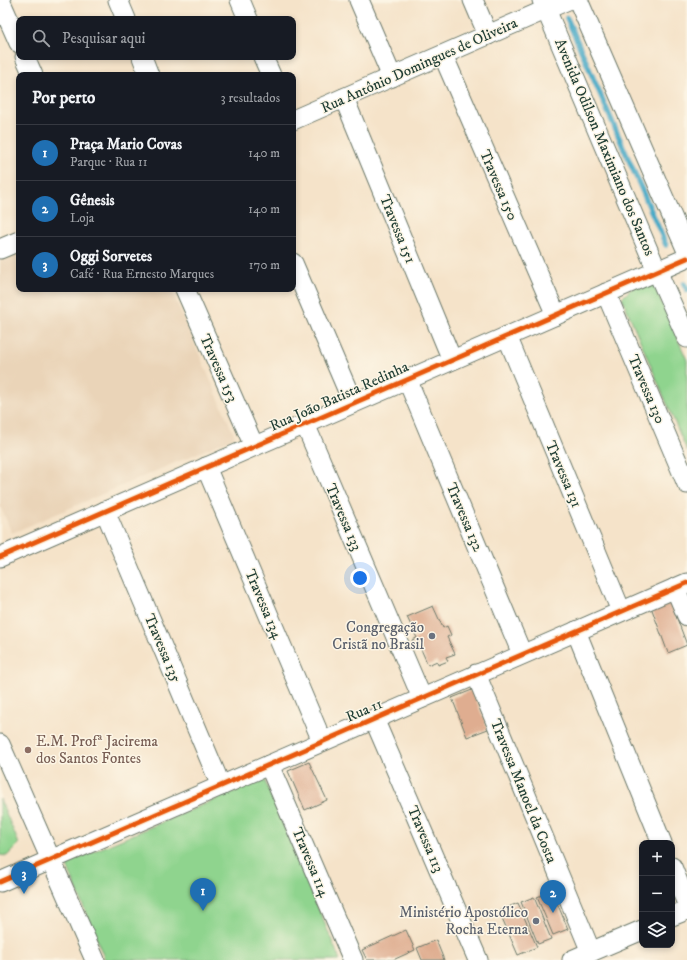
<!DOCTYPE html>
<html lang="pt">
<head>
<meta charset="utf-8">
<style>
  :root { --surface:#171b24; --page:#20242c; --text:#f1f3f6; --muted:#9ea1a6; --line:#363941; --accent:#1f6fb2 }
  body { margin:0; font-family:"IM FELL DW Pica",serif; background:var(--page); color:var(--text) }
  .controls { position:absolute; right:12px; bottom:12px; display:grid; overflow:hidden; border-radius:8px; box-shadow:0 2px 6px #0003 }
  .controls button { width:36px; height:36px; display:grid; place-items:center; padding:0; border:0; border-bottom:1px solid var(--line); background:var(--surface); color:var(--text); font:20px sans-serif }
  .you { position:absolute; left:360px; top:578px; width:14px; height:14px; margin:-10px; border:3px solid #fff; border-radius:50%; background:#1a73e8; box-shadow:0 0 0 6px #1a73e833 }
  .badge { display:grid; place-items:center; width:26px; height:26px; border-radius:50%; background:var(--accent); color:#fff; font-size:13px; font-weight:700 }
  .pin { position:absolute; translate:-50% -33px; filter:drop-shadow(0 1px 2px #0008) }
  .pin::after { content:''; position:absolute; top:21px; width:14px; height:12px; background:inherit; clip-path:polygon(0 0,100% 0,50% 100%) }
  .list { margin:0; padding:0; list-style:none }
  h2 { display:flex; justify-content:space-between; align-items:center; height:52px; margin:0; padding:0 16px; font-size:17px }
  h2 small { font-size:13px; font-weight:400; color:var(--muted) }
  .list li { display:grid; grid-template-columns:26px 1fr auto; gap:12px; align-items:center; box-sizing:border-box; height:56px; padding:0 16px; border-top:1px solid var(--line) }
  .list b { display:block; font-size:15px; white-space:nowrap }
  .list p { margin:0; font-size:13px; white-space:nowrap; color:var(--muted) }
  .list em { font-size:13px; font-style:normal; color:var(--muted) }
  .icon { flex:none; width:22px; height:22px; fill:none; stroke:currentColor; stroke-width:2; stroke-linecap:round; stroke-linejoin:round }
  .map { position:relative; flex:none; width:687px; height:960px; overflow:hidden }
  .search { position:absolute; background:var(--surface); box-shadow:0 2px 6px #0003; left:16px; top:16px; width:280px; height:44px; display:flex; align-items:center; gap:10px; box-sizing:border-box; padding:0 14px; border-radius:8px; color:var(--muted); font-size:15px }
  .panel { position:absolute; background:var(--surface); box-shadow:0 2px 6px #0003; left:16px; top:72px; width:280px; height:220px; border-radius:8px }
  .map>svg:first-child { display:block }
  .built { fill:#ead4b8 }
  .green { fill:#8fd48e; stroke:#578861 }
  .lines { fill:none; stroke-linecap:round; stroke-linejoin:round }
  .stream { stroke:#47a9c6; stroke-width:5.5 }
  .building { fill:#dfad90 }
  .minor-casing { stroke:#6a7768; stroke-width:21 }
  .minor { stroke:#fff; stroke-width:19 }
  .cycleway-casing { stroke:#fcf5e5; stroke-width:8 }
  .cycleway { stroke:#e8590c; stroke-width:5 }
  .worship-dot { fill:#6b7280; stroke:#fcf5e5; stroke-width:1.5 }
  .education-dot { fill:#8d6e63; stroke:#fcf5e5; stroke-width:1.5 }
  .labels { text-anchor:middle; stroke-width:3; stroke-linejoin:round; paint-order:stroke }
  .street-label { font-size:15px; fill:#1f3d34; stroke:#fcf5e5 }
  .worship-label { font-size:15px; fill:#5b616d; stroke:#fcf5e5; text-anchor:end }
  .education-label { font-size:15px; fill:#785e54; stroke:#fcf5e5; text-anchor:start }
</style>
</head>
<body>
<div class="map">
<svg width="687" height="960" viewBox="0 0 687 960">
  <rect width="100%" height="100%" fill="#fcf5e5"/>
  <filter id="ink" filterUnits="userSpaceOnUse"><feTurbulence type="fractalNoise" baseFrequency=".025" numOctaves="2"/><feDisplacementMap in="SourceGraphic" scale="8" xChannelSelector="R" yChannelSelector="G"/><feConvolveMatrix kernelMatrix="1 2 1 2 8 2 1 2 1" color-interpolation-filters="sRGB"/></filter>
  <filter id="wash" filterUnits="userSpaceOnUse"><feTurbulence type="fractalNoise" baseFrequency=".012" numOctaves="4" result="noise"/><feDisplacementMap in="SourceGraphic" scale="16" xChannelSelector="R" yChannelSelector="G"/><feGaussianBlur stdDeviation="0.9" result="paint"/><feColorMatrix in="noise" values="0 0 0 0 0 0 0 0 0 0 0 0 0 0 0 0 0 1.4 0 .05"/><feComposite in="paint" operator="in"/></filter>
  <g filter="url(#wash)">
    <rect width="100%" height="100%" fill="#f5e3c9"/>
    <polygon class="built" points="19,253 19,289 171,289 235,437 12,533 0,506 0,261"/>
    <g class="green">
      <polygon points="635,285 654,285 687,360 687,451 622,298"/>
      <polygon points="264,779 340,960 105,960 66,863"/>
      <polygon points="0,799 19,844 7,856 0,855"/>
    </g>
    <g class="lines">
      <g class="stream">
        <polyline points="567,18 666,245"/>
        <polyline points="684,284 687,290"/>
      </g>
    </g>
    <g id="blocks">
      <g class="building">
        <polygon points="670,600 687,645 668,653 651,607"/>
        <polygon points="433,606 443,628 447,626 451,635 447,637 455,654 446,657 448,661 438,665 437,661 428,665 420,647 416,648 412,640 417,638 407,617"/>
        <polygon points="472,690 488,729 467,737 452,698"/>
        <polygon points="309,762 327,800 305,810 288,771"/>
        <polygon points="552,891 568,929 553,935 537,897"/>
        <polygon points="534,897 551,939 538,944 521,902"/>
        <polygon points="518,903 537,947 518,955 499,911"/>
        <polygon points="406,930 415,950 393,960 367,960 362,950"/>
        <polygon points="436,940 444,960 422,960 417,948"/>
      </g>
    </g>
  </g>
  <g filter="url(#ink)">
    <use href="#blocks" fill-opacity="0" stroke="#6a7768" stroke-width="1"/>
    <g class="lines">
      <defs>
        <g id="minor">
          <polyline points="0,0 19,43"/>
          <polyline points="118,0 126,19"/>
          <polyline points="240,0 248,19"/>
          <polyline points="359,0 392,77"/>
          <polyline points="473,0 488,35"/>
          <polyline points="542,0 657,271 687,338"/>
          <polyline points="578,0 687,251"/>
          <polyline points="443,55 556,315"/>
          <polyline points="25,57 33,75"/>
          <polyline points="142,57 149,75"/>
          <polyline points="263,57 271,75"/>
          <polyline points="344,98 452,360"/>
          <polyline points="293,120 568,0"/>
          <polyline points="0,249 19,241"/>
          <polyline points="293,263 353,403"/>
          <polyline points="185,289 254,446"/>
          <polyline points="606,293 687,484"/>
          <polyline points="507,336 621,611"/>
          <polyline points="407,379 522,654"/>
          <polyline points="305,424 422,698"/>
          <polyline points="206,467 322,741"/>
          <polyline points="105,511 221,786"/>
          <polyline points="0,557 687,258"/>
          <polyline points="675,588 687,616"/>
          <polyline points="576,631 662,843"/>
          <polyline points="476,674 591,952"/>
          <polyline points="374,719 478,960"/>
          <polyline points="0,744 95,960"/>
          <polyline points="269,765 353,960"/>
          <polyline points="672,867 687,904"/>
          <polyline points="0,882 687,583"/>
          <polyline points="672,916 687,910"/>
          <polyline points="572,960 642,930"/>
        </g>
      </defs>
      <use href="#minor" class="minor-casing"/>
      <use href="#minor" class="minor"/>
      <defs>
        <g id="cycleway">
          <polyline points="0,557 687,258"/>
          <polyline points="0,882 687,583"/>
        </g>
      </defs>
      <use href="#cycleway" class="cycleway-casing"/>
      <use href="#cycleway" class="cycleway"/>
    </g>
  </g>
  <g class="worship-dot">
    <circle cx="432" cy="636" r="4"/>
    <circle cx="536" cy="921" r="4"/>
  </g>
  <circle class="education-dot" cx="28" cy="750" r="4"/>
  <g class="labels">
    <g class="street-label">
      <text transform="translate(419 65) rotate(-24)" y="5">Rua Antônio Domingues de Oliveira</text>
      <text transform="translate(605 147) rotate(67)" y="5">Avenida Odilson Maximiano dos Santos</text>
      <text transform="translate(499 185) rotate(67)" y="5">Travessa 150</text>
      <text transform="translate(398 229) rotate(68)" y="5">Travessa 151</text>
      <text transform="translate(219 368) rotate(66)" y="5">Travessa 153</text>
      <text transform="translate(647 389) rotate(67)" y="5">Travessa 130</text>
      <text transform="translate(339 396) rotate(-24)" y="5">Rua João Batista Redinha</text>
      <text transform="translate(564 474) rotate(67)" y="5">Travessa 131</text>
      <text transform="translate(344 517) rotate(67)" y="5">Travessa 133</text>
      <text transform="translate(465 517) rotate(67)" y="5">Travessa 132</text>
      <text transform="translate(264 604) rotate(67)" y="5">Travessa 134</text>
      <text transform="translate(163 648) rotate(67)" y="5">Travessa 135</text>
      <text transform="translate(364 710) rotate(-23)" y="5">Rua 11</text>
      <text transform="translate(524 791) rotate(68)" y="5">Travessa Manoel da Costa</text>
      <text transform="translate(426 839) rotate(67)" y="5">Travessa 113</text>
      <text transform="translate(311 862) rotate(67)" y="5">Travessa 114</text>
    </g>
    <g class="worship-label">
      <text x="424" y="632">Congregação<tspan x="424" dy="17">Cristã no Brasil</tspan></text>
      <text x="528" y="917">Ministério Apostólico<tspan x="528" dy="17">Rocha Eterna</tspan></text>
    </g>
    <g class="education-label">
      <text x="36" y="746">E.M. Profª Jacirema<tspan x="36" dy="17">dos Santos Fontes</tspan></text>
    </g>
  </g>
</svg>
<div class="controls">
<button>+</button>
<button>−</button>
<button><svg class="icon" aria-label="layers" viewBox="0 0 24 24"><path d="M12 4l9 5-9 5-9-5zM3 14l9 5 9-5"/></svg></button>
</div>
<div class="you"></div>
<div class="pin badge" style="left:203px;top:911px">1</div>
<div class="pin badge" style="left:553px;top:913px">2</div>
<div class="pin badge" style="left:24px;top:894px">3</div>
<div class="search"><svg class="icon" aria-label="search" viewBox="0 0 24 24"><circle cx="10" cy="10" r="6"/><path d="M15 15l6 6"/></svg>Pesquisar aqui</div>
<section class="panel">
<h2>Por perto<small>3 resultados</small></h2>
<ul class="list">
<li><span class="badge">1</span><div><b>Praça Mario Covas</b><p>Parque · Rua 11</p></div><em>140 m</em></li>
<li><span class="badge">2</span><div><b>Gênesis</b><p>Loja</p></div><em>140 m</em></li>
<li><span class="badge">3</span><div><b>Oggi Sorvetes</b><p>Café · Rua Ernesto Marques</p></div><em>170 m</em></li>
</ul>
</section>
</div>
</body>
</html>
